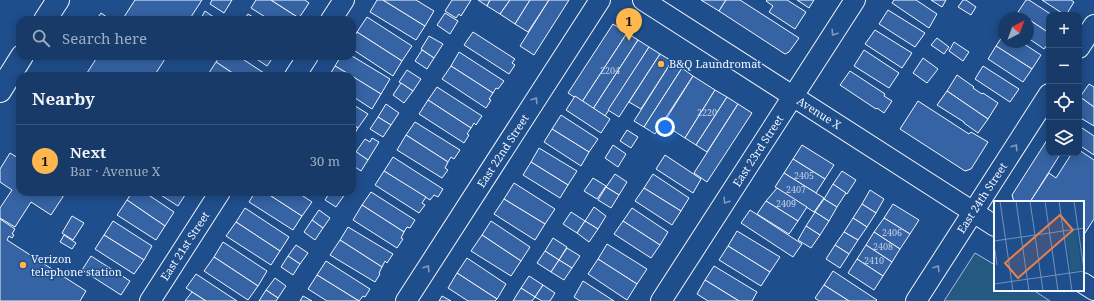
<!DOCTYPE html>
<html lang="en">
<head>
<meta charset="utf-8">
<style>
  :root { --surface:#173a69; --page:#20416f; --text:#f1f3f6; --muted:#9eadc0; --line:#36547d; --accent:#ffb74d }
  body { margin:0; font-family:"Noto Serif",serif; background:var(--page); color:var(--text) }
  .controls { position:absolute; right:12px; top:12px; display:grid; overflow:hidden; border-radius:8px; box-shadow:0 2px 10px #0003 }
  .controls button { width:36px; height:36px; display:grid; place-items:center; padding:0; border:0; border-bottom:1px solid var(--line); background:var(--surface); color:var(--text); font:20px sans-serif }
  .compass { position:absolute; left:998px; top:12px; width:36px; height:36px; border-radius:50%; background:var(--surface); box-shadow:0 2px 10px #0003; rotate:41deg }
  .you { position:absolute; left:665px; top:127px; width:14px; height:14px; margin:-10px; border:3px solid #fff; border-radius:50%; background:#1a73e8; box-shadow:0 0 0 6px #1a73e833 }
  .badge { display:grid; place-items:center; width:26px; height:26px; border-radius:50%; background:var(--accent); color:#111; font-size:13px; font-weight:700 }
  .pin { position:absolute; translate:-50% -33px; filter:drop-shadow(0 1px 2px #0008) }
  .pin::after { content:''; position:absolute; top:21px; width:14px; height:12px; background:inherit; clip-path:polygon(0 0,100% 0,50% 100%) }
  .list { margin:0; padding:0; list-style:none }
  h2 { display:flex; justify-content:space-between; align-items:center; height:52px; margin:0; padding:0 16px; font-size:17px }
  h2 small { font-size:13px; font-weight:400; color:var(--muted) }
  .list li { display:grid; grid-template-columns:26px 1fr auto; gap:12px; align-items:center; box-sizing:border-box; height:72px; padding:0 16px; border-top:1px solid var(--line) }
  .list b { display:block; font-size:15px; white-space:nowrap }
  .list p { margin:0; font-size:13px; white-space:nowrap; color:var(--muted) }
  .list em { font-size:13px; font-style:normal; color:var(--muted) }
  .icon { flex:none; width:22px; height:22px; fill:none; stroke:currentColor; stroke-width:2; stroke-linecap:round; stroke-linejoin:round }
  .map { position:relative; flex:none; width:1094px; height:301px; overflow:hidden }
  .search { position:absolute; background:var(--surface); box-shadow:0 2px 10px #0003; left:16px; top:16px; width:340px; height:44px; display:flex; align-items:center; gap:10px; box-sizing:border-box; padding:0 14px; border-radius:12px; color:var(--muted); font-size:15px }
  .panel { position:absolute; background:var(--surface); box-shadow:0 2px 10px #0003; left:16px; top:72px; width:340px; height:124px; border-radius:12px }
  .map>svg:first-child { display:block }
  .green { fill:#245a82; stroke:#a8bbd7 }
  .building { fill:#3563a3; stroke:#f2f6ff }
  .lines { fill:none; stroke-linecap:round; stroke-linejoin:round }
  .minor-casing { stroke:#f2f6ff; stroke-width:22 }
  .major-casing { stroke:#f2f6ff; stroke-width:24 }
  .minor { stroke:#1f4e8c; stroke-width:20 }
  .major { stroke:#1f4e8c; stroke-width:22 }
  .oneway { stroke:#7e9ac0 }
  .poi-dot { fill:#ffb74d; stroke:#1f4e8c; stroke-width:1.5 }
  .labels { text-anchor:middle; stroke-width:3; stroke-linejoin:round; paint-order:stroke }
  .number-label { font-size:9px; fill:#c3d1e8 }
  .poi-label { font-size:11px; fill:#f2f6ff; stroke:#1f4e8c; text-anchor:start }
  .street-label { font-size:11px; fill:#f2f6ff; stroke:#1f4e8c }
  .inset-road { fill:none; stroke:#7391ba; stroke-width:1 }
  .view { fill:#ea8049; fill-opacity:0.15; stroke:#ea8049; stroke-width:2 }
  .inset-edge { fill:none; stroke:#f2f6ff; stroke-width:2 }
</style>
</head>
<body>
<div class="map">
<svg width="1094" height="301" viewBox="0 0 1094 301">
  <rect width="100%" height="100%" fill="#1f4e8c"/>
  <polygon class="green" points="975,253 995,265 995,290 1033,290 1050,301 944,301"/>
  <g class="building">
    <polygon points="135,0 202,0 189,20 122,20"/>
    <polygon points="212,0 232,0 224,13 210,4"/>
    <polygon points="256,0 271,0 299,18 298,20 270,20 251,8"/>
    <polygon points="271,0 305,0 309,3 299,18"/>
    <polygon points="377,0 383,0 425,26 416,40 370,12"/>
    <polygon points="383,0 416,0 434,11 425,26"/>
    <polygon points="452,0 471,0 461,16 459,14 456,18 445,11"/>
    <polygon points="478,0 490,0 487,6"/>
    <polygon points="490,0 510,0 500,14 487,6"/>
    <polygon points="510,0 530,0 515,24 500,14"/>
    <polygon points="530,0 549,0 528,32 515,24"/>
    <polygon points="549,0 569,0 534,55 520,46"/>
    <polygon points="701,0 726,0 719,11"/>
    <polygon points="726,0 740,0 799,38 789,52 785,54 719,11"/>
    <polygon points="767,0 787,0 806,12 795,29 769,12 773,6 766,1"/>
    <polygon points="797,0 814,0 809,8"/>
    <polygon points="894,0 916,0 937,14 929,28 892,3"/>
    <polygon points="931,0 946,0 942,7"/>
    <polygon points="963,0 966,0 976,7 971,15 958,7"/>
    <polygon points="1026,0 1029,0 1052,15 1049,15 1049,33 1018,12"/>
    <polygon points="1042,0 1071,0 1074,2 1066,15 1065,15"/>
    <polygon points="888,10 925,33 915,47 879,24"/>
    <polygon points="205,11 218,20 200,20"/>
    <polygon points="1018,12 1026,18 1014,18"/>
    <polygon points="101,13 111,20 96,20"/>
    <polygon points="445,13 458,21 450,34 437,25"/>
    <polygon points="248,14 258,20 244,20"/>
    <polygon points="367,17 412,46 402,61 357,32"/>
    <polygon points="1028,19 1049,33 1049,42 1044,49 1028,38"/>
    <polygon points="613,24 627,33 582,102 568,93"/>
    <polygon points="875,30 912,53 902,68 865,44"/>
    <polygon points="357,32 402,61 393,76 352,49 352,40"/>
    <polygon points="473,32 515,59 512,63 515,65 509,74 464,45"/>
    <polygon points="627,33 638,40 593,109 582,102"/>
    <polygon points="1004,34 1004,42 1021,42 1041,55 1032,69 996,46"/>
    <polygon points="429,36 443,44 434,58 421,49"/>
    <polygon points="937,38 949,47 944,54 931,45"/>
    <polygon points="638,40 649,47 605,116 593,109"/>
    <polygon points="954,42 969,52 963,61 949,51"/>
    <polygon points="996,46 1032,69 1023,82 988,59"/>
    <polygon points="649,47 660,54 619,117 608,110"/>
    <polygon points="422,50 434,58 427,69 415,61"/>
    <polygon points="864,50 899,73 889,88 854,66"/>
    <polygon points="459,52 504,81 498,89 496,88 493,93 451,66"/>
    <polygon points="660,54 672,61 641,109 629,102"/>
    <polygon points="98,56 167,56 154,76 85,76"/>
    <polygon points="220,56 238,56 264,73 262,76 237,76 216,62"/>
    <polygon points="252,56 274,56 267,66"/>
    <polygon points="341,56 352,56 390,79 381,94 335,66"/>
    <polygon points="923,58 938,69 927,83 913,73"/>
    <polygon points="672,61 682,68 644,127 634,121"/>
    <polygon points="216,62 237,76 207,76"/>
    <polygon points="335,66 352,76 329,76"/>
    <polygon points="451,66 493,93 489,99 491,100 486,108 442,79"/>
    <polygon points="983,66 1019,89 1010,102 975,79"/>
    <polygon points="682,68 693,76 655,134 644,127"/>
    <polygon points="407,70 421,79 413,91 399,82"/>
    <polygon points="850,71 885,94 884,96 892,101 884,113 877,108 876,109 840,85"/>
    <polygon points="957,75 974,87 973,88 982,94 983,93 998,103 988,119 947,91"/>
    <polygon points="352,76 381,94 372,109 352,96"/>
    <polygon points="693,76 715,90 685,138 663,124"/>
    <polygon points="401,83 413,91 404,103 393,95"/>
    <polygon points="1089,84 1094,87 1094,107 1080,97"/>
    <polygon points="437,87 482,116 476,125 474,123 471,128 428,100"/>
    <polygon points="715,90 727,97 696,145 685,138"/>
    <polygon points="947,91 988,119 978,133 964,123 964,122 937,105"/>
    <polygon points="575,96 610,119 601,133 566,110"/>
    <polygon points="727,97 738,104 707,152 696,145"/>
    <polygon points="1080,97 1094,107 1094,126 1079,117"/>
    <polygon points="428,100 471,128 467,134 469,135 464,143 419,114"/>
    <polygon points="918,101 969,134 971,132 988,142 971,169 965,171 900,129"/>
    <polygon points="352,104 368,114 358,128 352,124"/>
    <polygon points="386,104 399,113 391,125 378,117"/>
    <polygon points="738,104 752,113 707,182 694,173"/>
    <polygon points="561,115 598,139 589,152 552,129"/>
    <polygon points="378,117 391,125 383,137 370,129"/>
    <polygon points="415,122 460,150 454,159 451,157 448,162 406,135"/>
    <polygon points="352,124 358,128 352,138"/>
    <polygon points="1079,126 1094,136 1094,155 1079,145"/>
    <polygon points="552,129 589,152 581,166 544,142"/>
    <polygon points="627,130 638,137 631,148 620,141"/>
    <polygon points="406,135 448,162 445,168 448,170 442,178 397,150"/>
    <polygon points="1049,137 1049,153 1061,153 1030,202 1014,202 1012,195"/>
    <polygon points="372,138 379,142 368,160 356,152 365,139 370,142"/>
    <polygon points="613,145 626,154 618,167 605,158"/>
    <polygon points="802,145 834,165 825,179 793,159"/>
    <polygon points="539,148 577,171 568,185 531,162"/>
    <polygon points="1079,150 1094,160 1094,219 1083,236 1083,202 1030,202 1049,173 1056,178 1072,153 1079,153"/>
    <polygon points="355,151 368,160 361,171 352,165 352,157"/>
    <polygon points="10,153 20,159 20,192 66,192 51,215 31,202 15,227 0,218 0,208 12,190 0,182 0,169"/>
    <polygon points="665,155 701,179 693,193 656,169"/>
    <polygon points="393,157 443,189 438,197 434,195 430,200 384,171"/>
    <polygon points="793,159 825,179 816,193 784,173"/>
    <polygon points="531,162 568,185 560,198 523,175"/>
    <polygon points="384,171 426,197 422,203 425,205 419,213 375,185"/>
    <polygon points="842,171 856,180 847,194 833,184"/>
    <polygon points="784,173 824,198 814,212 775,187"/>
    <polygon points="615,174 627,182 619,195 606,187"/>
    <polygon points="653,174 689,198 681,211 644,188"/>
    <polygon points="593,178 606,186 597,199 584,191"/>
    <polygon points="514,183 555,209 545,224 504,199"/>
    <polygon points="833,184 846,193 837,207 824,199"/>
    <polygon points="606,187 619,195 611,208 598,200"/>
    <polygon points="644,188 681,211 672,225 635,201"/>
    <polygon points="777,188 807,207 798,221 766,201"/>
    <polygon points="870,190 884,199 876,213 862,204"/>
    <polygon points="132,192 144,192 174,212 165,226 127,200"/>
    <polygon points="156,192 187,192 178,206"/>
    <polygon points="255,192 265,192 302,216 293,230 249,202"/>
    <polygon points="265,192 297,192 312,202 302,216"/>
    <polygon points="330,192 342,192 345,194 336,207 325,200"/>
    <polygon points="371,192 415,220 410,228 407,227 404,232 362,205"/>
    <polygon points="504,199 545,224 535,240 494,214"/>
    <polygon points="824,199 837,207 829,221 815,212"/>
    <polygon points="127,200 165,226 156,240 117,215"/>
    <polygon points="766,201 798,221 789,234 757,214"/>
    <polygon points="862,204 876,213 867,227 853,218"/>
    <polygon points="893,204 919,220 910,234 884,218"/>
    <polygon points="362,205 404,232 401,238 403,239 397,248 353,220"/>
    <polygon points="594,207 606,216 598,229 585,221"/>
    <polygon points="245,208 289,237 280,251 236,222"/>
    <polygon points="632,208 668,232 660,245 623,221"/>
    <polygon points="319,210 330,218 323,228 312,220"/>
    <polygon points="750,210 802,244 793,257 741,223"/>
    <polygon points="571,212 585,221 577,233 563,224"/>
    <polygon points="815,212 829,221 820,235 806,226"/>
    <polygon points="72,216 84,223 73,240 62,233"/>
    <polygon points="853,218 867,227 858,240 844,232"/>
    <polygon points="884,218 910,234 900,249 874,232"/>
    <polygon points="0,219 15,229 12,234 14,235 12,238 9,236 7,240 86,291 80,301 0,301"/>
    <polygon points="312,220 323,228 315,240 304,232"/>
    <polygon points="113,221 152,246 144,260 104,235"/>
    <polygon points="491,221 530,247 521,261 482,235"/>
    <polygon points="585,221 598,229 589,242 577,233"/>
    <polygon points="623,221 660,245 651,258 614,234"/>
    <polygon points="236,222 280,251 271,265 226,236"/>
    <polygon points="806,226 820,235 811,248 798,240"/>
    <polygon points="348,227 393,254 387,263 385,261 382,267 340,240"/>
    <polygon points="737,231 780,257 770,272 728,246"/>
    <polygon points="844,232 858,240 849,254 835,245"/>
    <polygon points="874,232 900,249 892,262 866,245"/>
    <polygon points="64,235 76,243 72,249 60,242"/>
    <polygon points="104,235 144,260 134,274 95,249"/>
    <polygon points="482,235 521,261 511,276 471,251"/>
    <polygon points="553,238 567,247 559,260 545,251"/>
    <polygon points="340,240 382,267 379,273 380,274 375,282 330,255"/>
    <polygon points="223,242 267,271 258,286 214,257"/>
    <polygon points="607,244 647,269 637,284 598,259"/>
    <polygon points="296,245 308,253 300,264 288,256"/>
    <polygon points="835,245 849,254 840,268 826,259"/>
    <polygon points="866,245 892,262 883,276 857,259"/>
    <polygon points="728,246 770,272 761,286 719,260"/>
    <polygon points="567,248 580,256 572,268 559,260"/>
    <polygon points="545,251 559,260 551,272 537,263"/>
    <polygon points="91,256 130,281 121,295 82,270"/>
    <polygon points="288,256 300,264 293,275 281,267"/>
    <polygon points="214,257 258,286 248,300 204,271"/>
    <polygon points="467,258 506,284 497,299 457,273"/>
    <polygon points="598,259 637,284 627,300 588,274"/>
    <polygon points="857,259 883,276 874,290 848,273"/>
    <polygon points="559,260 572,268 564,280 551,272"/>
    <polygon points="326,261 370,289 365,297 363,296 359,301 317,275"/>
    <polygon points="714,266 757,292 752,301 739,301 705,280"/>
    <polygon points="833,271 877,300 876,301 849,301 824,285"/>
    <polygon points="457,273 497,299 495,301 468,301 448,288"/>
    <polygon points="196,274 237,301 206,301 186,288"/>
    <polygon points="317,275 359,301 327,301 308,289"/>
    <polygon points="529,276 543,285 535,297 521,288"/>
    <polygon points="275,278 286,286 278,298 266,290"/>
    <polygon points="705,280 739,301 708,301 697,294"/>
    <polygon points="583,281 614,301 580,301 574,297"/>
    <polygon points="543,285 555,293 550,301 542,301 535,297"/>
    <polygon points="824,285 849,301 819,301 815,298"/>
    <polygon points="521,288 535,297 532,301 513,301"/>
    <polygon points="266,290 278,298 276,301 259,301"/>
    <polygon points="192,292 206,301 185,301"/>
    <polygon points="303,296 312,301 300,301"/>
    <polygon points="442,296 451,301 439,301"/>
  </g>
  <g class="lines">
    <defs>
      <g id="minor">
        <polyline points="643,0 995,226"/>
        <polyline points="331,20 344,0"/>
        <polyline points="1079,48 1094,25"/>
        <polyline points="295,76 308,56"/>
        <polyline points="1083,283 1094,290"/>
        <polyline points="150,301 220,192"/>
        <polyline points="406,301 600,0"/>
        <polyline points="661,301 855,0"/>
        <polyline points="916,301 1049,94"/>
      </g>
      <g id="major">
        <polyline points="45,20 58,0"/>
        <polyline points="0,91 22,56"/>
      </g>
    </defs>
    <use href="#minor" class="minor-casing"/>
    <use href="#major" class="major-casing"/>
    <use href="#minor" class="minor"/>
    <use href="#major" class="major"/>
  </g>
  <defs><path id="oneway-chevron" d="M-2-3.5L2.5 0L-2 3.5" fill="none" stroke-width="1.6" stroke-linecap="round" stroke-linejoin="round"/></defs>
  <g class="oneway">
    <use href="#oneway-chevron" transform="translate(834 33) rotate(123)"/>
    <use href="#oneway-chevron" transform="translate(535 100) rotate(-57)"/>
    <use href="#oneway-chevron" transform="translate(1015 147) rotate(-57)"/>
    <use href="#oneway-chevron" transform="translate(726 201) rotate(123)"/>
    <use href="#oneway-chevron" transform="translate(427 268) rotate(-57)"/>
    <use href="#oneway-chevron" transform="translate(937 268) rotate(-57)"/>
  </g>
  <g class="poi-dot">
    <circle cx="661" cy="64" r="4"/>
    <circle cx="23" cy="265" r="4"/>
  </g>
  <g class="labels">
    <g class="number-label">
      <text x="610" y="74">2204</text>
      <text x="707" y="116">2220</text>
      <text x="804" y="179">2405</text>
      <text x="796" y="193">2407</text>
      <text x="786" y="207">2409</text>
      <text x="892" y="236">2406</text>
      <text x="883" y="250">2408</text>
      <text x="874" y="264">2410</text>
    </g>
    <g class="poi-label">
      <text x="669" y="68">B&amp;Q Laundromat</text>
      <text x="31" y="263">Verizon<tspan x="31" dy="13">telephone station</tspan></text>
    </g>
    <g class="street-label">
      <text transform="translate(819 113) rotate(33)" y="4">Avenue X</text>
      <text transform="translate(503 151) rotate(-57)" y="4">East 22nd Street</text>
      <text transform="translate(758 151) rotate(-57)" y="4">East 23rd Street</text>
      <text transform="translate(982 198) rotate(-57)" y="4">East 24th Street</text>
      <text transform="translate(185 246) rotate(-57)" y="4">East 21st Street</text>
    </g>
  </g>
  <g transform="translate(994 201)">
    <rect width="90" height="90" fill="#1f4e8c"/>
    <path d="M82,30l6,39 -11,1 -6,-38z" fill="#245a82"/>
    <path class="inset-road" d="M6,0l13,90M22,0l13,90M36,0l13,90M51,0l13,90M65,0l13,90M80,0l10,69M0,40l90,-13M1,49l2,15M0,83l90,-13"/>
    <path class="view" d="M66,14l13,15 -55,48 -13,-15z"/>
    <rect width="90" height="90" class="inset-edge"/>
  </g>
</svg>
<div class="controls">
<button>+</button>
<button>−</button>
<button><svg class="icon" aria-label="locate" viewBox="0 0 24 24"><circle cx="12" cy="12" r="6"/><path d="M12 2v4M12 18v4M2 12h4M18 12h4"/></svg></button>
<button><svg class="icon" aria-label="layers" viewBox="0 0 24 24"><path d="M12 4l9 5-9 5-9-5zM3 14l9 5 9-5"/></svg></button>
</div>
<svg class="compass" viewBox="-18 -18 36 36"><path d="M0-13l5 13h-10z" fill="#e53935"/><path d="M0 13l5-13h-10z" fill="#9eadc0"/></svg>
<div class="you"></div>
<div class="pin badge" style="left:629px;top:41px">1</div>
<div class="search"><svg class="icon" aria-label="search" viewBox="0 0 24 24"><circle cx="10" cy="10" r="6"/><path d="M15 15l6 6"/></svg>Search here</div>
<section class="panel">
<h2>Nearby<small></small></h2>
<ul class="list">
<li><span class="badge">1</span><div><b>Next</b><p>Bar · Avenue X</p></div><em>30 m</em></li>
</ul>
</section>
</div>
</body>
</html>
